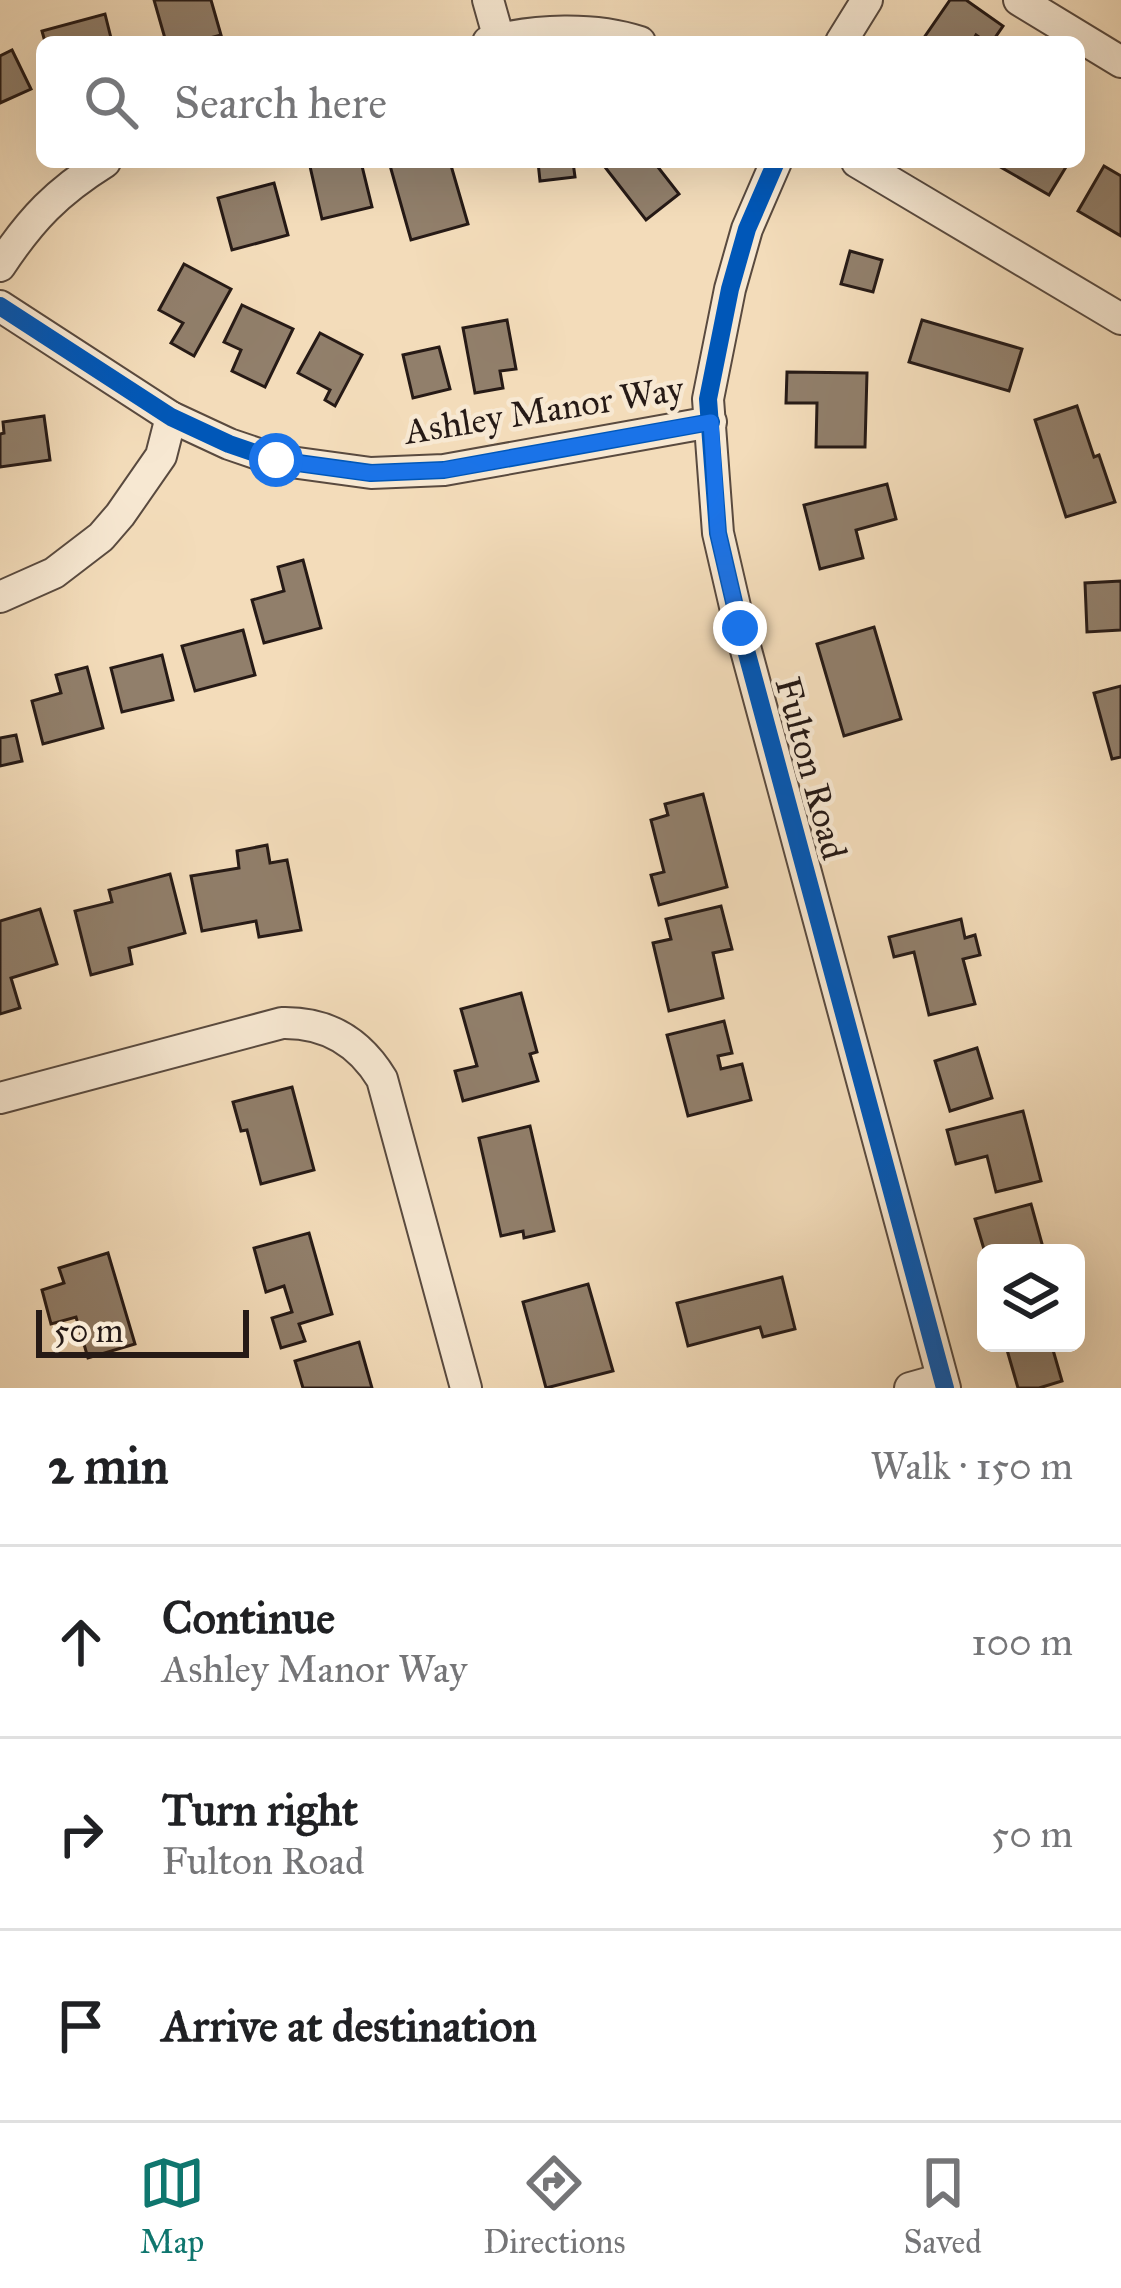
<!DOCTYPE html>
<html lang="en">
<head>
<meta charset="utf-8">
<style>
  :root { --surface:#fff; --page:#f6f6f6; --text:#202124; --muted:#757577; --line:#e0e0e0; --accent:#0f766e }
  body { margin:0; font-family:"IM FELL Great Primer",serif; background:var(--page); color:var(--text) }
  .controls { position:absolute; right:36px; bottom:36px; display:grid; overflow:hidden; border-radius:18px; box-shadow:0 12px 48px #0002 }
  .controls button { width:108px; height:108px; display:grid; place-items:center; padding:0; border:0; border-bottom:3px solid var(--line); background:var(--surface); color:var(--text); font:60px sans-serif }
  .scale { position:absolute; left:36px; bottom:30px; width:213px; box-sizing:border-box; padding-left:12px; border:6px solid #261a16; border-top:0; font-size:33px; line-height:42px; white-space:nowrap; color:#261a16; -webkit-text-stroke:9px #f7e8d2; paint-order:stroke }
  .stop { position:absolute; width:36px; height:36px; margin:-27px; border:9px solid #1a73e8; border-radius:50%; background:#fff }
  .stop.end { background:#1a73e8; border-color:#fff; box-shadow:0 3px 12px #0008 }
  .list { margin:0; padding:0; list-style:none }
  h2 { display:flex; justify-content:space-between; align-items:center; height:156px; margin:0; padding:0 48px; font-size:51px }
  h2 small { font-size:39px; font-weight:400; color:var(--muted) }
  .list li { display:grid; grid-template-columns:78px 1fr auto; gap:36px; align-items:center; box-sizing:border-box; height:192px; padding:0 48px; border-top:3px solid var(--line) }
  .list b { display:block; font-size:45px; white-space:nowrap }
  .list p { margin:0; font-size:39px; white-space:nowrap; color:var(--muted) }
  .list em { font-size:39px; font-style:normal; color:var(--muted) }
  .icon { flex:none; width:66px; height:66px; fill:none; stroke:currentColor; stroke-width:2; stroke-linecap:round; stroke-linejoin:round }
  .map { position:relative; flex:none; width:1121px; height:1388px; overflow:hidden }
  .search { position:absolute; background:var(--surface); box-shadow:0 12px 48px #0002; left:36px; right:36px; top:36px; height:132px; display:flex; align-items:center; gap:30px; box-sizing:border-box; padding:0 42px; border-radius:18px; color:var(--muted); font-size:45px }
  .sheet { height:732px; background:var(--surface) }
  nav { display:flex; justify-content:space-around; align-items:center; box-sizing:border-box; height:168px; border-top:3px solid var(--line); background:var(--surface); font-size:33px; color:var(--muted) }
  nav a { display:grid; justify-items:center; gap:6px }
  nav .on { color:var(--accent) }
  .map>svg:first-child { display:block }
  .building { fill:#917f6b; stroke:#261a16; stroke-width:3 }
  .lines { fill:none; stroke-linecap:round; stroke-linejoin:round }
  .minor-casing { stroke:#594a3f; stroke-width:34 }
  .minor { stroke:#f7e8d2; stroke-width:30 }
  .cycleway-casing { stroke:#f7e8d2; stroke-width:26 }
  .cycleway { stroke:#0057b8; stroke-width:18 }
  .route { stroke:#1a73e8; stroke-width:15 }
  .labels { text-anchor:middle; stroke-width:9; stroke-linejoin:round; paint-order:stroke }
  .street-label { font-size:36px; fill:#261a16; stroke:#f7e8d2 }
</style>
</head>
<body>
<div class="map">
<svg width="1121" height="1388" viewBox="0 0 1121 1388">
  <rect width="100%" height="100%" fill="#f3dcba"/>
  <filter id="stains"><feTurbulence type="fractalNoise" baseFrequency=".00167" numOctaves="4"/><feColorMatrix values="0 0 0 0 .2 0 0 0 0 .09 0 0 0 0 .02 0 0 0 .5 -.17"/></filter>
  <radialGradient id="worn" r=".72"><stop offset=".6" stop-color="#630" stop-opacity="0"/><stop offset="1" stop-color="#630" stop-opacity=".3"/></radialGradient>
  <g class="building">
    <polygon points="154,0 211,0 221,35 195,42 166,42"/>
    <polygon points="950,0 966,0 1003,26 992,42 986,42 976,35 972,42 921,42"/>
    <polygon points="105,14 112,42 45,42 42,31"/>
    <polygon points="12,50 31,89 0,103 0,56"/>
    <polygon points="309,162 361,162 372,207 322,219"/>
    <polygon points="389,162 450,162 468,224 411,240"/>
    <polygon points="538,162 573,162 575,177 540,181"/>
    <polygon points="601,162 654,162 679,194 646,220"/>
    <polygon points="998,162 1069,162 1049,195 997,165"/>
    <polygon points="1104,166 1121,176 1121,236 1078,211"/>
    <polygon points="274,183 288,235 232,250 218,198"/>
    <polygon points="850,251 882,260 873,292 841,284"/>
    <polygon points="184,264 231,289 194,356 171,343 183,323 159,310"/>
    <polygon points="242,305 293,329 265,387 232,371 241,350 224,342"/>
    <polygon points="507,320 516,369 500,371 503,388 475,393 463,328"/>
    <polygon points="922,320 1022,349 1009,391 909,362"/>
    <polygon points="320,333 362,355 335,406 325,400 330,390 298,373"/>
    <polygon points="439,347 450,389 413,398 403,355"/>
    <polygon points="787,372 867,373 865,447 816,447 817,403 786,403"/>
    <polygon points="1077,406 1094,457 1099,455 1115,502 1066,517 1035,420"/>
    <polygon points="44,416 50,460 0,467 0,434 4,433 3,422"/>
    <polygon points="887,484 896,519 856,530 863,558 820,569 804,505"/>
    <polygon points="303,560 321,628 264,643 252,600 284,591 278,567"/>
    <polygon points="1121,581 1121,630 1087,632 1085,583"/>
    <polygon points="874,627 901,719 844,736 817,644"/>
    <polygon points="243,630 255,675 195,691 182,646"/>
    <polygon points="162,655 173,700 122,712 111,668"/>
    <polygon points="87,667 103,728 43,744 32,701 61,693 56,675"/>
    <polygon points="1121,686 1121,757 1112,759 1094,693"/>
    <polygon points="16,735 22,761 0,766 0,738"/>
    <polygon points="703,794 727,887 659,905 651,875 664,872 651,820 668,815 665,804"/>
    <polygon points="267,845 270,863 287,860 301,930 259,937 256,921 202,931 191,876 239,868 237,851"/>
    <polygon points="170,874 185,933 129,948 132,964 91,975 75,911 112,902 109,890"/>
    <polygon points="721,906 732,949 713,953 723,998 669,1011 653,943 671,939 666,919"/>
    <polygon points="40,909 57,964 11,978 20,1008 0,1014 0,921"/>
    <polygon points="961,919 965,938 975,935 980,955 963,959 975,1004 929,1015 914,952 894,957 889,937"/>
    <polygon points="521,993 537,1052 530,1054 538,1081 463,1101 455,1071 477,1066 461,1009"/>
    <polygon points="724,1021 732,1053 718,1056 721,1069 742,1064 751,1100 688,1116 667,1035"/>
    <polygon points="977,1048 992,1098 950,1111 935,1061"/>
    <polygon points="292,1087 314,1170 261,1184 247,1130 241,1131 233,1102"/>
    <polygon points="1023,1111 1041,1181 996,1192 987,1156 956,1164 947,1130"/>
    <polygon points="530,1126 554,1231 524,1238 523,1231 501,1236 479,1138"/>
    <polygon points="1031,1204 1044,1251 986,1253 986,1256 975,1219"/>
    <polygon points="309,1233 332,1314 299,1324 305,1341 281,1348 272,1318 292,1312 284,1286 266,1292 254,1248"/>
    <polygon points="108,1253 135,1344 88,1358 76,1317 51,1324 42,1290 64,1283 59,1268"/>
    <polygon points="782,1277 795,1329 763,1337 760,1327 688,1346 677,1303"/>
    <polygon points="588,1284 613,1371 546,1388 523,1302"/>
    <polygon points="359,1342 372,1388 303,1388 295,1361"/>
    <polygon points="1005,1343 1051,1343 1062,1381 1039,1388 1018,1388"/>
  </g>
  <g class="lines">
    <defs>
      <g id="minor">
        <polyline points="488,0 499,39"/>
        <polyline points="1019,0 1121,62"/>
        <path d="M488,42c46,-13 107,-15 152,0"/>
        <polyline points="841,42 867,0"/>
        <polyline points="776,162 747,229 730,289 708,399 718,533 740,628 945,1388"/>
        <polyline points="857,162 1121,319"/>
        <path d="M0,266c31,-47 57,-74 105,-104"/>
        <polyline points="0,306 171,417 229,444 276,460 371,473 444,470 711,422"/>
        <polyline points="0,597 54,573 101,537 120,515 161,456 171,417"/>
        <path d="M0,1098l282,-75c44,-1 77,18 100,56l84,309"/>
        <polyline points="910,1388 942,1379"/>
      </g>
    </defs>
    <use href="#minor" class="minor-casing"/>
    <use href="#minor" class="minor"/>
    <defs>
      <g id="cycleway">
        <polyline points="776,162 747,229 730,289 708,399 718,533 740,628 945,1388"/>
        <polyline points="0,306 171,417 229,444 276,460 371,473 444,470 711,422"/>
      </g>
    </defs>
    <use href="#cycleway" class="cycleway-casing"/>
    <use href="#cycleway" class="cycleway"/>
  </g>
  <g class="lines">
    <polyline class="route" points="276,460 370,473 444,470 711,422 718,533 740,628"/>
  </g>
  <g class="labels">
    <g class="street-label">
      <text transform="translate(544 409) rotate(-9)" y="13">Ashley Manor Way</text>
      <text transform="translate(812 768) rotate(75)" y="13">Fulton Road</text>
    </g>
  </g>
  <rect width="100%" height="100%" filter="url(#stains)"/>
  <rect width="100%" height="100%" fill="url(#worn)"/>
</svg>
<div class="controls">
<button><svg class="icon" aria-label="layers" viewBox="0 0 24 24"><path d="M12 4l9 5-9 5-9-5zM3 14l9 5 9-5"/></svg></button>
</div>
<div class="scale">50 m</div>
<div class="stop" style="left:276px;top:460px"></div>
<div class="stop end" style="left:740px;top:628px"></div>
<div class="search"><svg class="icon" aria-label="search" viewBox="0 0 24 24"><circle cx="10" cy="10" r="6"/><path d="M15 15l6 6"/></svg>Search here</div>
</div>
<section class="sheet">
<h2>2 min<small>Walk · 150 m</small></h2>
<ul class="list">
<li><svg class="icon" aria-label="ahead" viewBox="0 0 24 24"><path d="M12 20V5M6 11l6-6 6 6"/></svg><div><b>Continue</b><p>Ashley Manor Way</p></div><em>100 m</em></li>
<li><svg class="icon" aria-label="right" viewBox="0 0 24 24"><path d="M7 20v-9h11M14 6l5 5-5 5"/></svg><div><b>Turn right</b><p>Fulton Road</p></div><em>50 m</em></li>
<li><svg class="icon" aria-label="arrive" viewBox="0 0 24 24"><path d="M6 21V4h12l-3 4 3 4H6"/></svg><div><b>Arrive at destination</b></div></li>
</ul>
</section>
<nav>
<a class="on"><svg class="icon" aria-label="map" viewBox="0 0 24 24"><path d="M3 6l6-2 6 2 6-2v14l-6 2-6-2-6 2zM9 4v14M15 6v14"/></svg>Map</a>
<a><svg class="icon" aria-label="directions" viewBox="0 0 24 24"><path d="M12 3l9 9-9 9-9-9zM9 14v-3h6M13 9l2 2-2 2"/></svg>Directions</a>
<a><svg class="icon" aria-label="saved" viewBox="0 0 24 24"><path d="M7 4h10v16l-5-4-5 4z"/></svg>Saved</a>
</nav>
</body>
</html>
